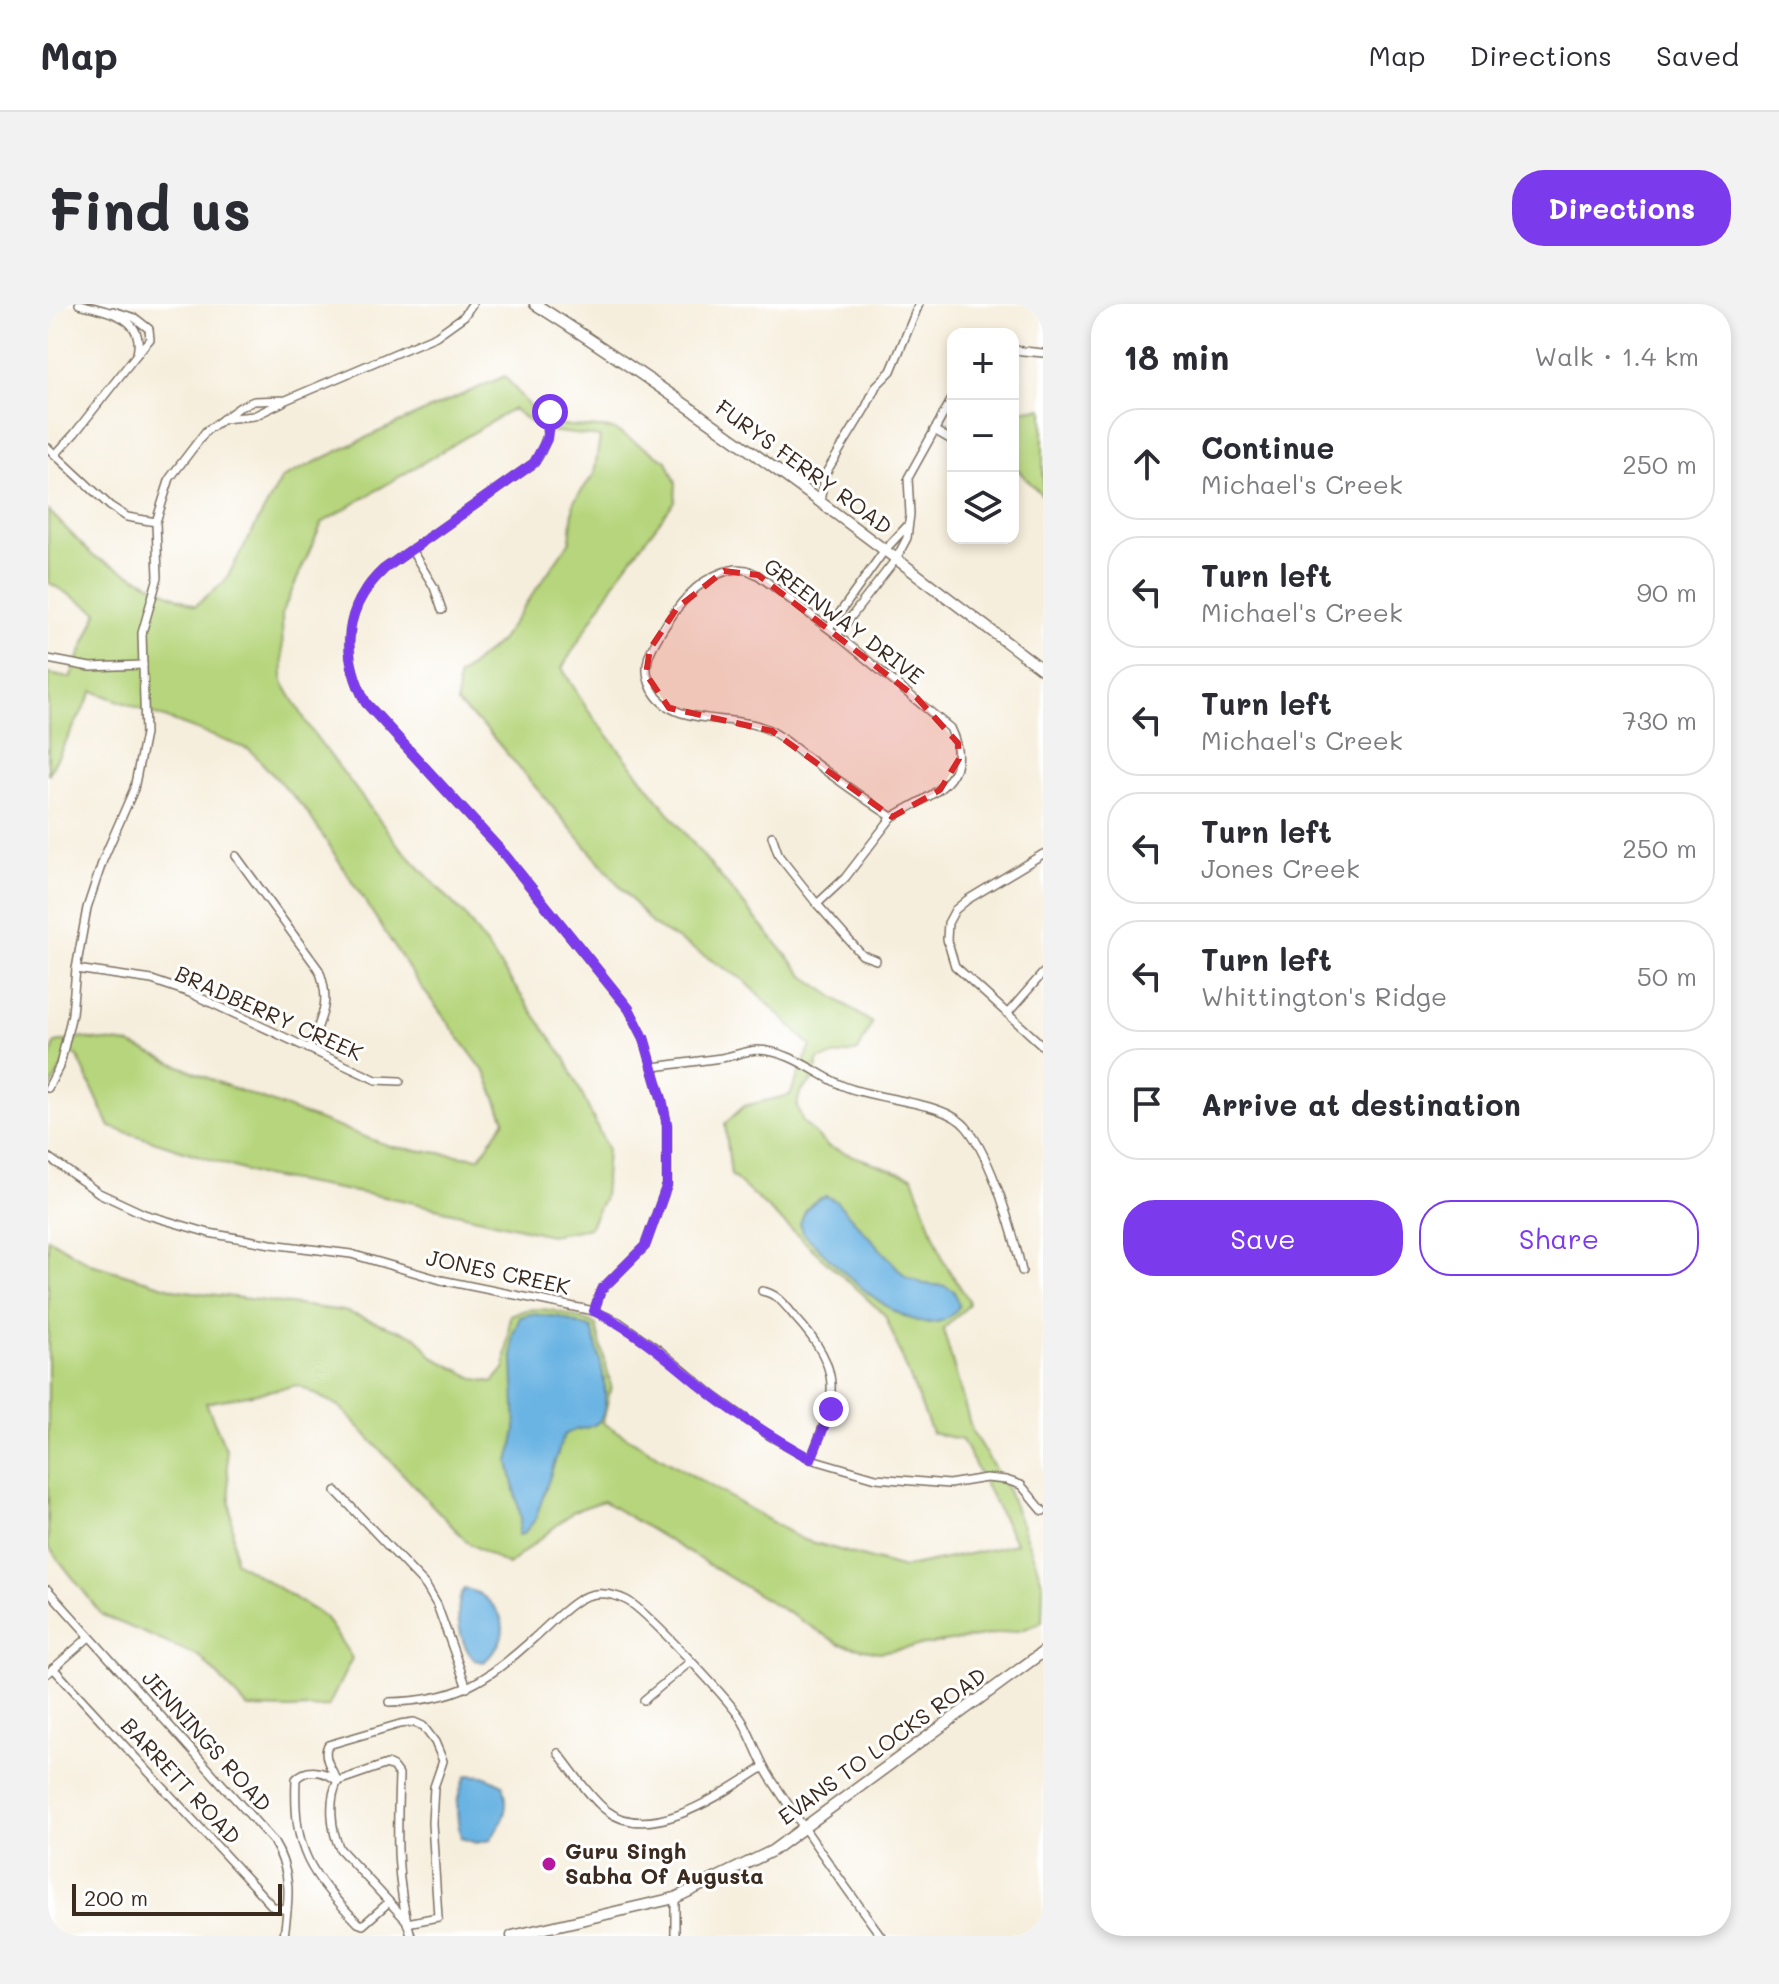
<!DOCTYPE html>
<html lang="en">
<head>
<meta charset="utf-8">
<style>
  :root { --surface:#fff; --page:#f2f2f3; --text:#2b2b33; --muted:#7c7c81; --line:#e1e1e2; --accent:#7c3aed }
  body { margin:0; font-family:Mali,sans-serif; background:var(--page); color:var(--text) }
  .controls { position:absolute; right:24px; top:24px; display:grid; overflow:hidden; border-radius:16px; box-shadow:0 4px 12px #0003 }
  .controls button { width:72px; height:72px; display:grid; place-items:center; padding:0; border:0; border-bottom:2px solid var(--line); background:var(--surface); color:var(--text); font:40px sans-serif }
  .scale { position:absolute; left:24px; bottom:20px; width:210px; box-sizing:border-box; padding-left:8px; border:4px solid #3b2a1e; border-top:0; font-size:22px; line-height:28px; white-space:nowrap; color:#3b2a1e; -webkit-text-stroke:6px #fff; paint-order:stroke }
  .stop { position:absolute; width:24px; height:24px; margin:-18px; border:6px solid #7c3aed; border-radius:50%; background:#fff }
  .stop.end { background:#7c3aed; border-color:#fff; box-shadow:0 2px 8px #0008 }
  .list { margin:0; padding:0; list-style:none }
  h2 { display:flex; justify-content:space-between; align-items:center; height:104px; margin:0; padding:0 32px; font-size:34px }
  h2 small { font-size:26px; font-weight:400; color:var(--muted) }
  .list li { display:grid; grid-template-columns:52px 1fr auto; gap:24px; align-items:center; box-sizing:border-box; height:112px; margin:0 16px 16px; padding:0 16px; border:2px solid var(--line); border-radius:32px }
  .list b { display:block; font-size:30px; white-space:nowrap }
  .list p { margin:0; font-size:26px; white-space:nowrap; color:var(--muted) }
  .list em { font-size:26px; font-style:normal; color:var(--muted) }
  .actions { display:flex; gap:16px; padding:24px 32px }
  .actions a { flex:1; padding:18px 0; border:2px solid var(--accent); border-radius:32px; text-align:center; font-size:28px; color:var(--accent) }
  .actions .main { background:var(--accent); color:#fff }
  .icon { flex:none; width:44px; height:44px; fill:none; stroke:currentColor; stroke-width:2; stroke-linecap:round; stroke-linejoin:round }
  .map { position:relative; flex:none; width:995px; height:1632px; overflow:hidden; border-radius:32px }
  header { display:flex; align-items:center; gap:48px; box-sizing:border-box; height:112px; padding:0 40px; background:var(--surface); border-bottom:2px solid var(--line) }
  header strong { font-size:38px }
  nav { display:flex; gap:44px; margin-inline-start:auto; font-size:28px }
  .intro { display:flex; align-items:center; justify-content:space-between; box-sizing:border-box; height:192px; padding:0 48px }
  h1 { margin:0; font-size:56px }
  .button { padding:20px 36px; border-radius:32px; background:var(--accent); color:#fff; font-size:28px; font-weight:700 }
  main { display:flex; gap:48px; padding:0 48px }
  aside { flex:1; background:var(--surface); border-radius:32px; box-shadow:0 4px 12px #0003 }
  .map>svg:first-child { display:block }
  .green { fill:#b6d57c; stroke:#78804d; stroke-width:2 }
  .water { fill:#6bb4e3; stroke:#536f80; stroke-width:2 }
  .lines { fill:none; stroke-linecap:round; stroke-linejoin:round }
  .street-casing { stroke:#7c6f60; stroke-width:10 }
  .secondary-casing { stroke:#7c6f60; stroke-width:13 }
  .street { stroke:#fff; stroke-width:7 }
  .secondary { stroke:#fff; stroke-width:10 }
  .route { stroke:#7c3aed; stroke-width:10 }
  .marked { fill:#d62828; fill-opacity:0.2; stroke:#d62828; stroke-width:6; stroke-dasharray:16 10; stroke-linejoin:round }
  .poi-dot { fill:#b5179e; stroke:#fff; stroke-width:3 }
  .labels { text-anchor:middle; stroke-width:6; stroke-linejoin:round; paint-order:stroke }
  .street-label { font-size:22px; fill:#3b2a1e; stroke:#fff }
  .poi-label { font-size:22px; font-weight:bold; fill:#3b2a1e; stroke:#fff; text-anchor:start }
</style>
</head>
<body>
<header>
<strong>Map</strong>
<nav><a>Map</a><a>Directions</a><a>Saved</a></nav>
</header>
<div class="intro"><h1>Find us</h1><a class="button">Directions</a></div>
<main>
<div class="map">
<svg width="995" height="1632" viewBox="0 0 995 1632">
  <rect width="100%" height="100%" fill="#fff"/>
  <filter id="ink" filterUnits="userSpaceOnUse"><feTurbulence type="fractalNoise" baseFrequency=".0125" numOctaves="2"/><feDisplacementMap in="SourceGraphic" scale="16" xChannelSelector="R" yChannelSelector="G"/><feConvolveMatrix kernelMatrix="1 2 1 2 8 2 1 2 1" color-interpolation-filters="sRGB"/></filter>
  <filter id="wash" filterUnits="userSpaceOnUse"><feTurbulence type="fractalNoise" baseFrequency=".006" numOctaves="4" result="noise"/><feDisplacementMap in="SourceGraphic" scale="32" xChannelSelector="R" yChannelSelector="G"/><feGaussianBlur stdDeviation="1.8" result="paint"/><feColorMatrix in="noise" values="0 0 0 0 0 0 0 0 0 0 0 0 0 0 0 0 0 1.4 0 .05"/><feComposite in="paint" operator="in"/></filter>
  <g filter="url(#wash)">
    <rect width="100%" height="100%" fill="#f6eedc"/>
    <g class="green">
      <path d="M457,72l38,48 70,5 54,32 9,22 -1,18 -54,71 -59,96 25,41 117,148 100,119 68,47 -14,28 -39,8 -6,21 -13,12 -3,14 6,16 25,25 85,30 31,85 24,37 1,6 -26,24 29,102 36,60 28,72 7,22 -1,37 -20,8 -143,22 -39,-8 -237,-143 -29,10 -66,54 -41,-23 -127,-135 -42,-22 -92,18 20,46 9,112 90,56 27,41 -24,49 -39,2 -41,-1 -48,-51 -98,-42 -54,-69v-308l43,26 87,26 166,21 72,25 17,21 43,22 17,3 12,-14 5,-53c29,-13 58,-2 86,10l15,61 -8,37 198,116 102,29 113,-24 -54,-104 -30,-7 -47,-118 -154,-140 -6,-51 19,-18 46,-11 21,-49 -67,-66 -92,-56 -166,-195 -29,-25 1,-27 42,-36 70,-100 4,-40 20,-27 6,-37 -59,-7 -28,-21 -191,114 -40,90 1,69 28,48 88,116 67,71 99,141 42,90 -3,49 -15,31 -39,7 -149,-35 -143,-25 -148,-48 -33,-72 -9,1 -20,37v-28l7,-22 26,-5 48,6 93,40 170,63 87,11 26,-38 -19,-46 -72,-97 -108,-167 -56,-60 -157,-59 -45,84v-101l22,4 28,-66 -50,-30v-72l45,46 102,50 30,-25 57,-103 96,-46z"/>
      <polygon points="995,104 995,192 965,161 965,107"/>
    </g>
    <g class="water">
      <path d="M778,892l10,5 70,76 18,7 21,2 9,5 5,15c-37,57 -129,-49 -157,-74l-2,-7c4,-15 11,-24 26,-29z"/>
      <path d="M482,1010l30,3 32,12c5,20 26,84 2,96 -10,5 -21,3 -30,10l-29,85 -12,14 -5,1 3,-17 -12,-56 7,-31 -4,-94 8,-20z"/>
      <path d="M416,1285c17,1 39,21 39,39 0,14 -10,25 -19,34l-9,-2c-16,-15 -22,-52 -11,-71z"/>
      <path d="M419,1471l17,1 19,9c8,23 0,36 -13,55l-14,3 -15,-5c-5,-22 -7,-42 6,-63z"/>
    </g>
  </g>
  <g filter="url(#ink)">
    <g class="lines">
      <defs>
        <g id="street">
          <polyline points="65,7 87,14 101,25 102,35 89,50"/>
          <polyline points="965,46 995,49"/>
          <path d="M502,108c-2,20 -4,35 -16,51l-150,106c-42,39 -43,86 -18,134l138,151 125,155 15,29 18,62 5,25v60l-22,61 -44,44 -7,21"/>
          <polyline points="175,115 206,112 235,98"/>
          <polyline points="886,126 905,137"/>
          <polyline points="0,144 62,202 79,213 108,218"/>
          <path d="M7,151l20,-22 62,-79c9,-38 -31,-43 -58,-50"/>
          <polyline points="772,199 776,172 818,103 828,82 843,67 871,0"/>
          <polyline points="364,247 386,283 394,306"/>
          <path d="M688,265l11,1 11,5 79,60 113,93c26,53 -20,67 -58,89 -28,-18 -54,-37 -80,-56 -13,-9 -25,-21 -39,-29 -36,-21 -101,-2 -121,-43 -13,-26 1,-44 15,-66 17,-26 37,-49 69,-54z"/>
          <polyline points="781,324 836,247 860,221"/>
          <polyline points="789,331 848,255 859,234 862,210 860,174 905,93"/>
          <polyline points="0,355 42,363 95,361"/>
          <polyline points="724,532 731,552 769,600 814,651 828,656"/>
          <polyline points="995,550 919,596 907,606 900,619 899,635 907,662 995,742"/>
          <path d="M188,552l83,114c13,34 2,47 -10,79"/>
          <polyline points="769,600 797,574 844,513"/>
          <polyline points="28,665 104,676 142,689 328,776 352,777"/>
          <polyline points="960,709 995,669"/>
          <path d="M606,763c22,-3 45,-6 67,-9 12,-2 24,-7 36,-8 31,0 57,22 84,35 35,16 104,15 126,43 25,31 46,104 55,143"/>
          <polyline points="0,784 12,761 24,710 28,665 39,604 55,556 86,485 97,430 94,329 110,273 108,218 122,174 158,127 192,103 206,97 238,96 388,32 416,12 424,0"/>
          <polyline points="0,853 51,889 96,910 161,929 223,940 303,950 393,976 546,1007 571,1018 611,1046 666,1092 722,1132 763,1155 828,1174 901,1180 938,1174 958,1176 973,1181 995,1207"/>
          <path d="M714,987c16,3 23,14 33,26 50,55 41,79 16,142"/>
          <polyline points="288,1187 378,1282 389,1301 419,1384"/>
          <path d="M0,1286l225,251c20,32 16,59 11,95"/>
          <polyline points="5,1364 225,1603 239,1606"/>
          <polyline points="0,1369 40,1334"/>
          <polyline points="596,1396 642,1358"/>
          <path d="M341,1398c67,-1 97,-20 145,-64 15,-13 29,-29 46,-39 15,-8 31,-6 46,1 18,8 107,104 117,122 10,18 16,38 27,55 35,54 73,107 111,159"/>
          <path d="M510,1449c14,17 31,44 48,57 46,36 119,-19 158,-43"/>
          <path d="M288,1476c-12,-9 -29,-13 -40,-1 -3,73 14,94 62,144l5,2 26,-23"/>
          <path d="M290,1477c-6,-11 -16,-24 -10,-36l72,-21 14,-2 9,4 12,16 8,19 -9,26 -2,36 6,94 -31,6"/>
          <path d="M358,1616l-66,-71c-9,-18 -12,-50 -2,-68l49,-17 6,3 6,8c-2,55 -4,108 12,161"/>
          <polyline points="0,1629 3,1632"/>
          <polyline points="627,1632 627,1594"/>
        </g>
        <g id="secondary">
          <path d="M487,0c176,112 342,240 508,366"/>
          <polyline points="464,1632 627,1594 724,1547 995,1348"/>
        </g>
      </defs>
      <use href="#street" class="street-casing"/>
      <use href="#secondary" class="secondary-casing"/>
      <use href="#street" class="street"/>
      <use href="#secondary" class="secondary"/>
    </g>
  </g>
  <g class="lines" filter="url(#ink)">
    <path class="route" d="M502,108l-3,27 -13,24 -150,106c-42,39 -43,86 -18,134l138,151 125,155 15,29 18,62 5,25v60l-22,61 -44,44 -7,21c46,21 80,54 119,85 31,24 64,44 98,63l20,-50"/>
  </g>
  <path class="marked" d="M676,267l34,4 159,123 41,45 1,16 -19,31 -48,27 -120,-86 -103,-23 -23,-34 4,-25 27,-41z"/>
  <circle class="poi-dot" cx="501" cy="1560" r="8"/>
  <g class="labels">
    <g class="street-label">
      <text transform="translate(756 163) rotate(36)" y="8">FURYS FERRY ROAD</text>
      <text transform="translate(796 317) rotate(37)" y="8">GREENWAY DRIVE</text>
      <text transform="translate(221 709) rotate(24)" y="8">BRADBERRY CREEK</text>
      <text transform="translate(450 968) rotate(12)" y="8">JONES CREEK</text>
      <text transform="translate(159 1437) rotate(48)" y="8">JENNINGS ROAD</text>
      <text transform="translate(834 1442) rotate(-36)" y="8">EVANS TO LOCKS ROAD</text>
      <text transform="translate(133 1477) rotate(47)" y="8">BARRETT ROAD</text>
    </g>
    <g class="poi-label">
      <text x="517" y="1555">Guru Singh<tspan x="517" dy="25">Sabha Of Augusta</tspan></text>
    </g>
  </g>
</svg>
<div class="controls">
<button>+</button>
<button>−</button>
<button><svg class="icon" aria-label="layers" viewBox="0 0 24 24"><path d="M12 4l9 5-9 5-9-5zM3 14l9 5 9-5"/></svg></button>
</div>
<div class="scale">200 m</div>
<div class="stop" style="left:502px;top:108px"></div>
<div class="stop end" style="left:783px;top:1105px"></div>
</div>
<aside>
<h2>18 min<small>Walk · 1.4 km</small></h2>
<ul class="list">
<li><svg class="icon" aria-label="ahead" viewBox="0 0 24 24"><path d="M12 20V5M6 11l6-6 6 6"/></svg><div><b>Continue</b><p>Michael's Creek</p></div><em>250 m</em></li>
<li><svg class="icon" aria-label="left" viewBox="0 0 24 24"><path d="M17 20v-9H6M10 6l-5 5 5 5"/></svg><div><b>Turn left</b><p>Michael's Creek</p></div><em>90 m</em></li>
<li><svg class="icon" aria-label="left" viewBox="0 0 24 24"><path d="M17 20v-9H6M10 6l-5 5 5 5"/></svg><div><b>Turn left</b><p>Michael's Creek</p></div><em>730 m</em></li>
<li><svg class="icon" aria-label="left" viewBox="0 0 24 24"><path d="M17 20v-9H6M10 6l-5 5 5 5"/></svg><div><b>Turn left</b><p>Jones Creek</p></div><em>250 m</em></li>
<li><svg class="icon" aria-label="left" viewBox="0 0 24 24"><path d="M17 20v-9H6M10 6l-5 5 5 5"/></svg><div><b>Turn left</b><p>Whittington's Ridge</p></div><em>50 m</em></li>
<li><svg class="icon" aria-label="arrive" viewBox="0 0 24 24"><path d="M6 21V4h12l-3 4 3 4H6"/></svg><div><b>Arrive at destination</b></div></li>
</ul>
<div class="actions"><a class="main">Save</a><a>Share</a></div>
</aside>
</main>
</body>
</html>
